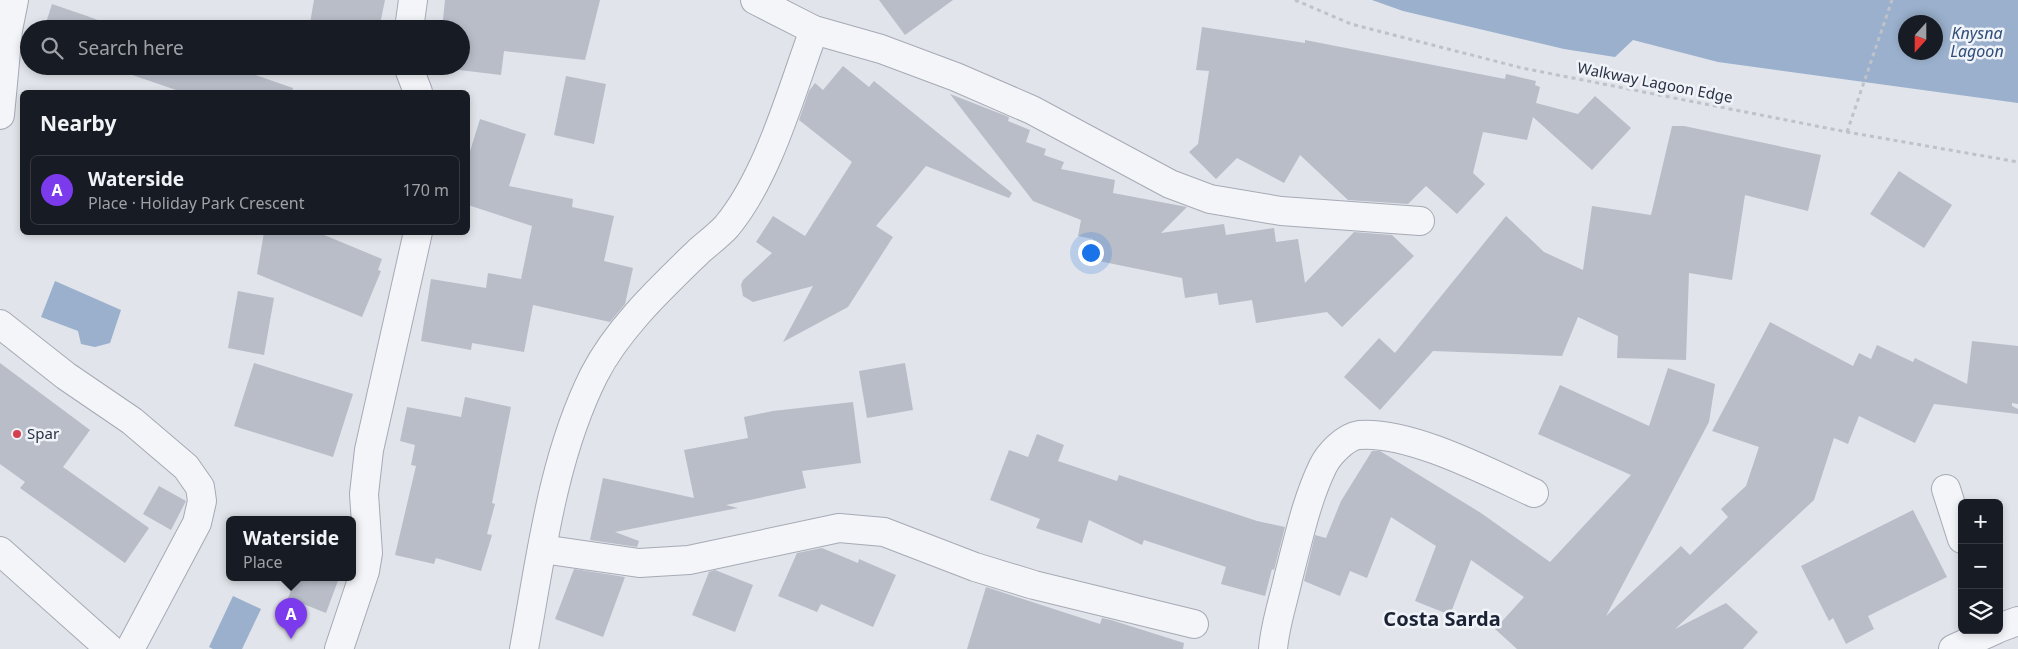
<!DOCTYPE html>
<html lang="en">
<head>
<meta charset="utf-8">
<style>
  :root { --surface:#171b24; --page:#242831; --text:#f1f3f6; --muted:#9ea1a6; --line:#363941; --accent:#7c3aed }
  body { margin:0; font-family:"Noto Sans",sans-serif; background:var(--page); color:var(--text) }
  .controls { position:absolute; right:15px; bottom:15px; display:grid; overflow:hidden; border-radius:8px; box-shadow:0 2px 8px #0003 }
  .controls button { width:45px; height:45px; display:grid; place-items:center; padding:0; border:0; border-bottom:1px solid var(--line); background:var(--surface); color:var(--text); font:25px sans-serif }
  .compass { position:absolute; left:1898px; top:15px; width:45px; height:45px; border-radius:50%; background:var(--surface); box-shadow:0 2px 8px #0003; rotate:201deg }
  .you { position:absolute; left:1090px; top:252px; width:18px; height:18px; margin:-12px; border:4px solid #fff; border-radius:50%; background:#1a73e8; box-shadow:0 0 0 8px #1a73e833 }
  .badge { display:grid; place-items:center; width:32px; height:32px; border-radius:50%; background:var(--accent); color:#fff; font-size:16px; font-weight:700 }
  .pin { position:absolute; translate:-50% -41px; filter:drop-shadow(0 1px 2px #0008) }
  .pin::after { content:''; position:absolute; top:26px; width:18px; height:15px; background:inherit; clip-path:polygon(0 0,100% 0,50% 100%) }
  .popup { position:absolute; left:226px; top:516px; width:130px; height:65px; box-sizing:border-box; display:grid; place-content:center; border-radius:8px; background:var(--surface); filter:drop-shadow(0 1px 4px #0005); font-size:16px; white-space:nowrap; color:var(--muted) }
  .popup b { font-size:19px; color:var(--text) }
  .popup::after { content:''; position:absolute; left:50%; top:100%; margin-left:-10px; border:10px solid transparent; border-top-color:var(--surface) }
  .list { margin:0; padding:0; list-style:none }
  h2 { display:flex; justify-content:space-between; align-items:center; height:65px; margin:0; padding:0 20px; font-size:21px }
  h2 small { font-size:16px; font-weight:400; color:var(--muted) }
  .list li { display:grid; grid-template-columns:32px 1fr auto; gap:15px; align-items:center; box-sizing:border-box; height:70px; margin:0 10px 10px; padding:0 10px; border:1px solid var(--line); border-radius:8px }
  .list b { display:block; font-size:19px; white-space:nowrap }
  .list p { margin:0; font-size:16px; white-space:nowrap; color:var(--muted) }
  .list em { font-size:16px; font-style:normal; color:var(--muted) }
  .icon { flex:none; width:28px; height:28px; fill:none; stroke:currentColor; stroke-width:2; stroke-linecap:round; stroke-linejoin:round }
  .map { position:relative; flex:none; width:2018px; height:649px; overflow:hidden }
  .search { position:absolute; background:var(--surface); box-shadow:0 2px 8px #0003; left:20px; top:20px; width:450px; height:55px; display:flex; align-items:center; gap:12px; box-sizing:border-box; padding:0 18px; border-radius:28px; color:var(--muted); font-size:19px }
  .panel { position:absolute; background:var(--surface); box-shadow:0 2px 8px #0003; left:20px; top:90px; width:450px; height:145px; border-radius:8px }
  .map>svg:first-child { display:block }
  .water { fill:#9ab0cc; fill-rule:evenodd }
  .building { fill:#b8bdc8 }
  .lines { fill:none; stroke-linecap:round; stroke-linejoin:round }
  .minor-casing { stroke:#a6aab5; stroke-width:30 }
  .path { stroke:#bfc2c9; stroke-width:3; stroke-dasharray:4 4; stroke-linecap:butt }
  .minor { stroke:#f4f5f8; stroke-width:28 }
  .poi-dot { fill:#d63f4e; stroke:#f0f3f8; stroke-width:2 }
  .labels { text-anchor:middle; stroke-width:5; stroke-linejoin:round; paint-order:stroke }
  .street-label { font-size:15px; fill:#283043; stroke:#f0f3f8 }
  .poi-label { font-size:15px; fill:#283043; stroke:#f0f3f8; text-anchor:start }
  .water-label { font-size:16px; font-style:italic; fill:#304d79; stroke:#f0f3f8 }
  .district-label { font-size:20px; font-weight:bold; fill:#1a2234; stroke:#f0f3f8 }
</style>
</head>
<body>
<div class="map">
<svg width="2018" height="649" viewBox="0 0 2018 649">
  <rect width="100%" height="100%" fill="#e1e4ea"/>
  <g class="water">
    <path d="M1372,0h646v103l-300,-41 -85,-22 -18,17 -51,-8 -161,-38zM1906,22h30v30h-30z"/>
    <polygon points="55,281 121,310 110,343 95,347 81,344 78,331 41,317"/>
    <polygon points="233,596 261,609 242,649 213,649 209,647"/>
  </g>
  <g class="building">
    <polygon points="314,0 385,0 379,29 309,29"/>
    <polygon points="445,0 600,0 585,60 504,51 501,75 451,69 452,66 461,66 461,29 442,29"/>
    <polygon points="879,0 953,0 905,35"/>
    <polygon points="52,4 87,16 122,29 44,29"/>
    <polygon points="1202,27 1305,43 1305,40 1505,79 1506,74 1536,81 1535,85 1540,87 1536,103 1578,114 1595,96 1631,128 1592,170 1533,117 1527,140 1483,132 1473,173 1485,184 1457,214 1426,186 1408,204 1348,200 1300,155 1284,183 1237,158 1216,179 1189,152 1198,144 1209,71 1196,70"/>
    <polygon points="106,66 230,66 293,88 292,92 182,92"/>
    <polygon points="843,66 869,87 874,81 1012,193 1009,198 926,166 876,226 893,237 848,307 783,342 813,286 753,302 743,296 741,285 743,280 772,253 756,242 773,216 805,236 852,162 799,120 809,91 815,83 823,90"/>
    <polygon points="566,76 606,84 594,144 554,135"/>
    <polygon points="950,94 1009,117 1008,121 1030,130 1026,142 1046,149 1044,155 1064,162 1061,169 1115,180 1113,193 1187,207 1161,233 1224,224 1226,235 1274,228 1276,242 1298,239 1305,283 1354,232 1392,235 1414,256 1342,327 1327,312 1256,323 1252,300 1219,305 1217,293 1185,298 1182,278 1089,259 1093,239 1078,236 1081,220 1033,201"/>
    <polygon points="480,119 526,134 509,186 573,199 572,207 614,216 604,261 633,268 625,304 610,322 533,305 524,352 472,343 471,350 421,341 431,279 486,288 488,273 521,279 532,226 468,205 468,158"/>
    <polygon points="1672,126 1684,126 1821,155 1808,211 1745,195 1732,280 1689,273 1686,360 1617,358 1618,336 1578,317 1562,356 1433,351 1380,410 1344,377 1379,338 1395,353 1506,216 1544,252 1583,270 1592,206 1651,215"/>
    <polygon points="1899,171 1952,205 1924,248 1870,214"/>
    <polygon points="264,232 317,232 382,259 378,270 381,271 362,317 257,274"/>
    <polygon points="238,291 274,298 264,355 228,348"/>
    <polygon points="1770,322 1853,366 1859,353 1871,359 1877,345 1913,362 1915,358 1967,384 1972,341 2018,346 2018,404 2012,403 2012,406 2018,409 2018,414 1934,404 1915,443 1859,416 1848,444 1834,438 1814,500 1675,629 1726,603 1758,632 1743,649 1517,649 1495,629 1524,597 1471,560 1450,615 1415,601 1436,546 1391,517 1367,578 1350,571 1340,596 1304,581 1315,535 1326,538 1341,501 1372,451 1380,451 1481,513 1550,562 1631,475 1538,434 1560,385 1649,426 1668,368 1715,384 1709,422 1606,616 1681,546 1690,555 1728,517 1721,509 1746,486 1759,447 1712,431"/>
    <polygon points="0,363 90,430 63,467 149,528 125,563 20,488 25,482 0,464"/>
    <polygon points="254,363 353,394 333,457 234,426"/>
    <polygon points="905,363 913,410 867,418 859,371"/>
    <polygon points="465,397 511,407 492,503 495,504 487,534 492,535 481,571 436,558 434,564 395,555 416,466 411,465 415,445 400,441 407,407 461,417"/>
    <polygon points="853,402 861,463 802,471 806,488 726,505 738,508 615,532 639,541 637,547 590,540 603,478 694,498 684,450 748,438 744,417 773,411"/>
    <polygon points="1037,434 1064,445 1058,461 1117,481 1119,475 1257,521 1285,527 1274,570 1272,569 1265,596 1221,584 1226,567 1144,540 1142,545 1089,520 1082,543 1036,528 1040,519 990,500 1009,450 1028,457"/>
    <polygon points="159,486 186,501 171,530 143,514"/>
    <polygon points="1913,510 1947,577 1868,616 1874,629 1846,644 1833,618 1829,621 1801,566"/>
    <polygon points="822,548 858,563 859,559 896,575 873,627 821,604 817,612 778,596 797,553"/>
    <polygon points="574,569 625,577 603,637 555,619"/>
    <polygon points="715,570 753,585 735,632 692,615 709,572"/>
    <polygon points="296,578 339,578 326,613 288,598"/>
    <polygon points="986,587 1100,624 1102,618 1111,620 1184,643 1183,649 967,649"/>
  </g>
  <g class="lines">
    <defs>
      <g id="minor">
        <polyline points="755,0 814,30 881,49 956,77 1032,110 1170,184 1210,199 1281,211 1420,221"/>
        <polyline points="409,29 413,0"/>
        <polyline points="408,66 418,92"/>
        <polyline points="0,115 8,30 14,0"/>
        <polyline points="0,324 66,376 132,421 186,467 200,487 202,501 197,523 130,649"/>
        <polyline points="1946,489 1962,539"/>
        <polyline points="542,549 639,563 689,560 839,528 884,532 975,567 1034,585 1194,624"/>
        <polyline points="0,551 110,649"/>
        <polyline points="1999,628 2018,621"/>
        <polyline points="339,649 365,571 368,553 364,494 369,450 418,232"/>
        <path d="M524,649c17,-92 28,-190 70,-274 24,-47 67,-87 105,-124 9,-8 20,-16 28,-25 42,-51 64,-134 87,-196"/>
        <path d="M1273,649c2,-24 10,-47 15,-70 10,-38 18,-78 35,-113 6,-12 22,-29 36,-31 51,-4 129,37 175,58"/>
        <polyline points="1953,649 1995,630"/>
      </g>
    </defs>
    <use href="#minor" class="minor-casing"/>
    <g class="path">
      <polyline points="1295,0 1351,24 1522,68 1847,132 2018,162"/>
      <polyline points="1847,132 1892,0"/>
    </g>
    <use href="#minor" class="minor"/>
  </g>
  <circle class="poi-dot" cx="17" cy="434" r="5"/>
  <g class="labels">
    <g class="street-label">
      <text transform="translate(1655 83) rotate(11)" y="5">Walkway Lagoon Edge</text>
    </g>
    <g class="poi-label">
      <text x="27" y="439">Spar</text>
    </g>
    <g class="water-label">
      <text x="1977" y="39">Knysna<tspan x="1977" dy="18">Lagoon</tspan></text>
    </g>
    <g class="district-label">
      <text x="1442" y="626">Costa Sarda</text>
    </g>
  </g>
</svg>
<div class="controls">
<button>+</button>
<button>−</button>
<button><svg class="icon" aria-label="layers" viewBox="0 0 24 24"><path d="M12 4l9 5-9 5-9-5zM3 14l9 5 9-5"/></svg></button>
</div>
<svg class="compass" viewBox="-18 -18 36 36"><path d="M0-13l5 13h-10z" fill="#e53935"/><path d="M0 13l5-13h-10z" fill="#9ea1a6"/></svg>
<div class="you"></div>
<div class="pin badge" style="left:291px;top:639px">A</div>
<div class="popup"><b>Waterside</b>Place</div>
<div class="search"><svg class="icon" aria-label="search" viewBox="0 0 24 24"><circle cx="10" cy="10" r="6"/><path d="M15 15l6 6"/></svg>Search here</div>
<section class="panel">
<h2>Nearby<small></small></h2>
<ul class="list">
<li><span class="badge">A</span><div><b>Waterside</b><p>Place · Holiday Park Crescent</p></div><em>170 m</em></li>
</ul>
</section>
</div>
</body>
</html>
